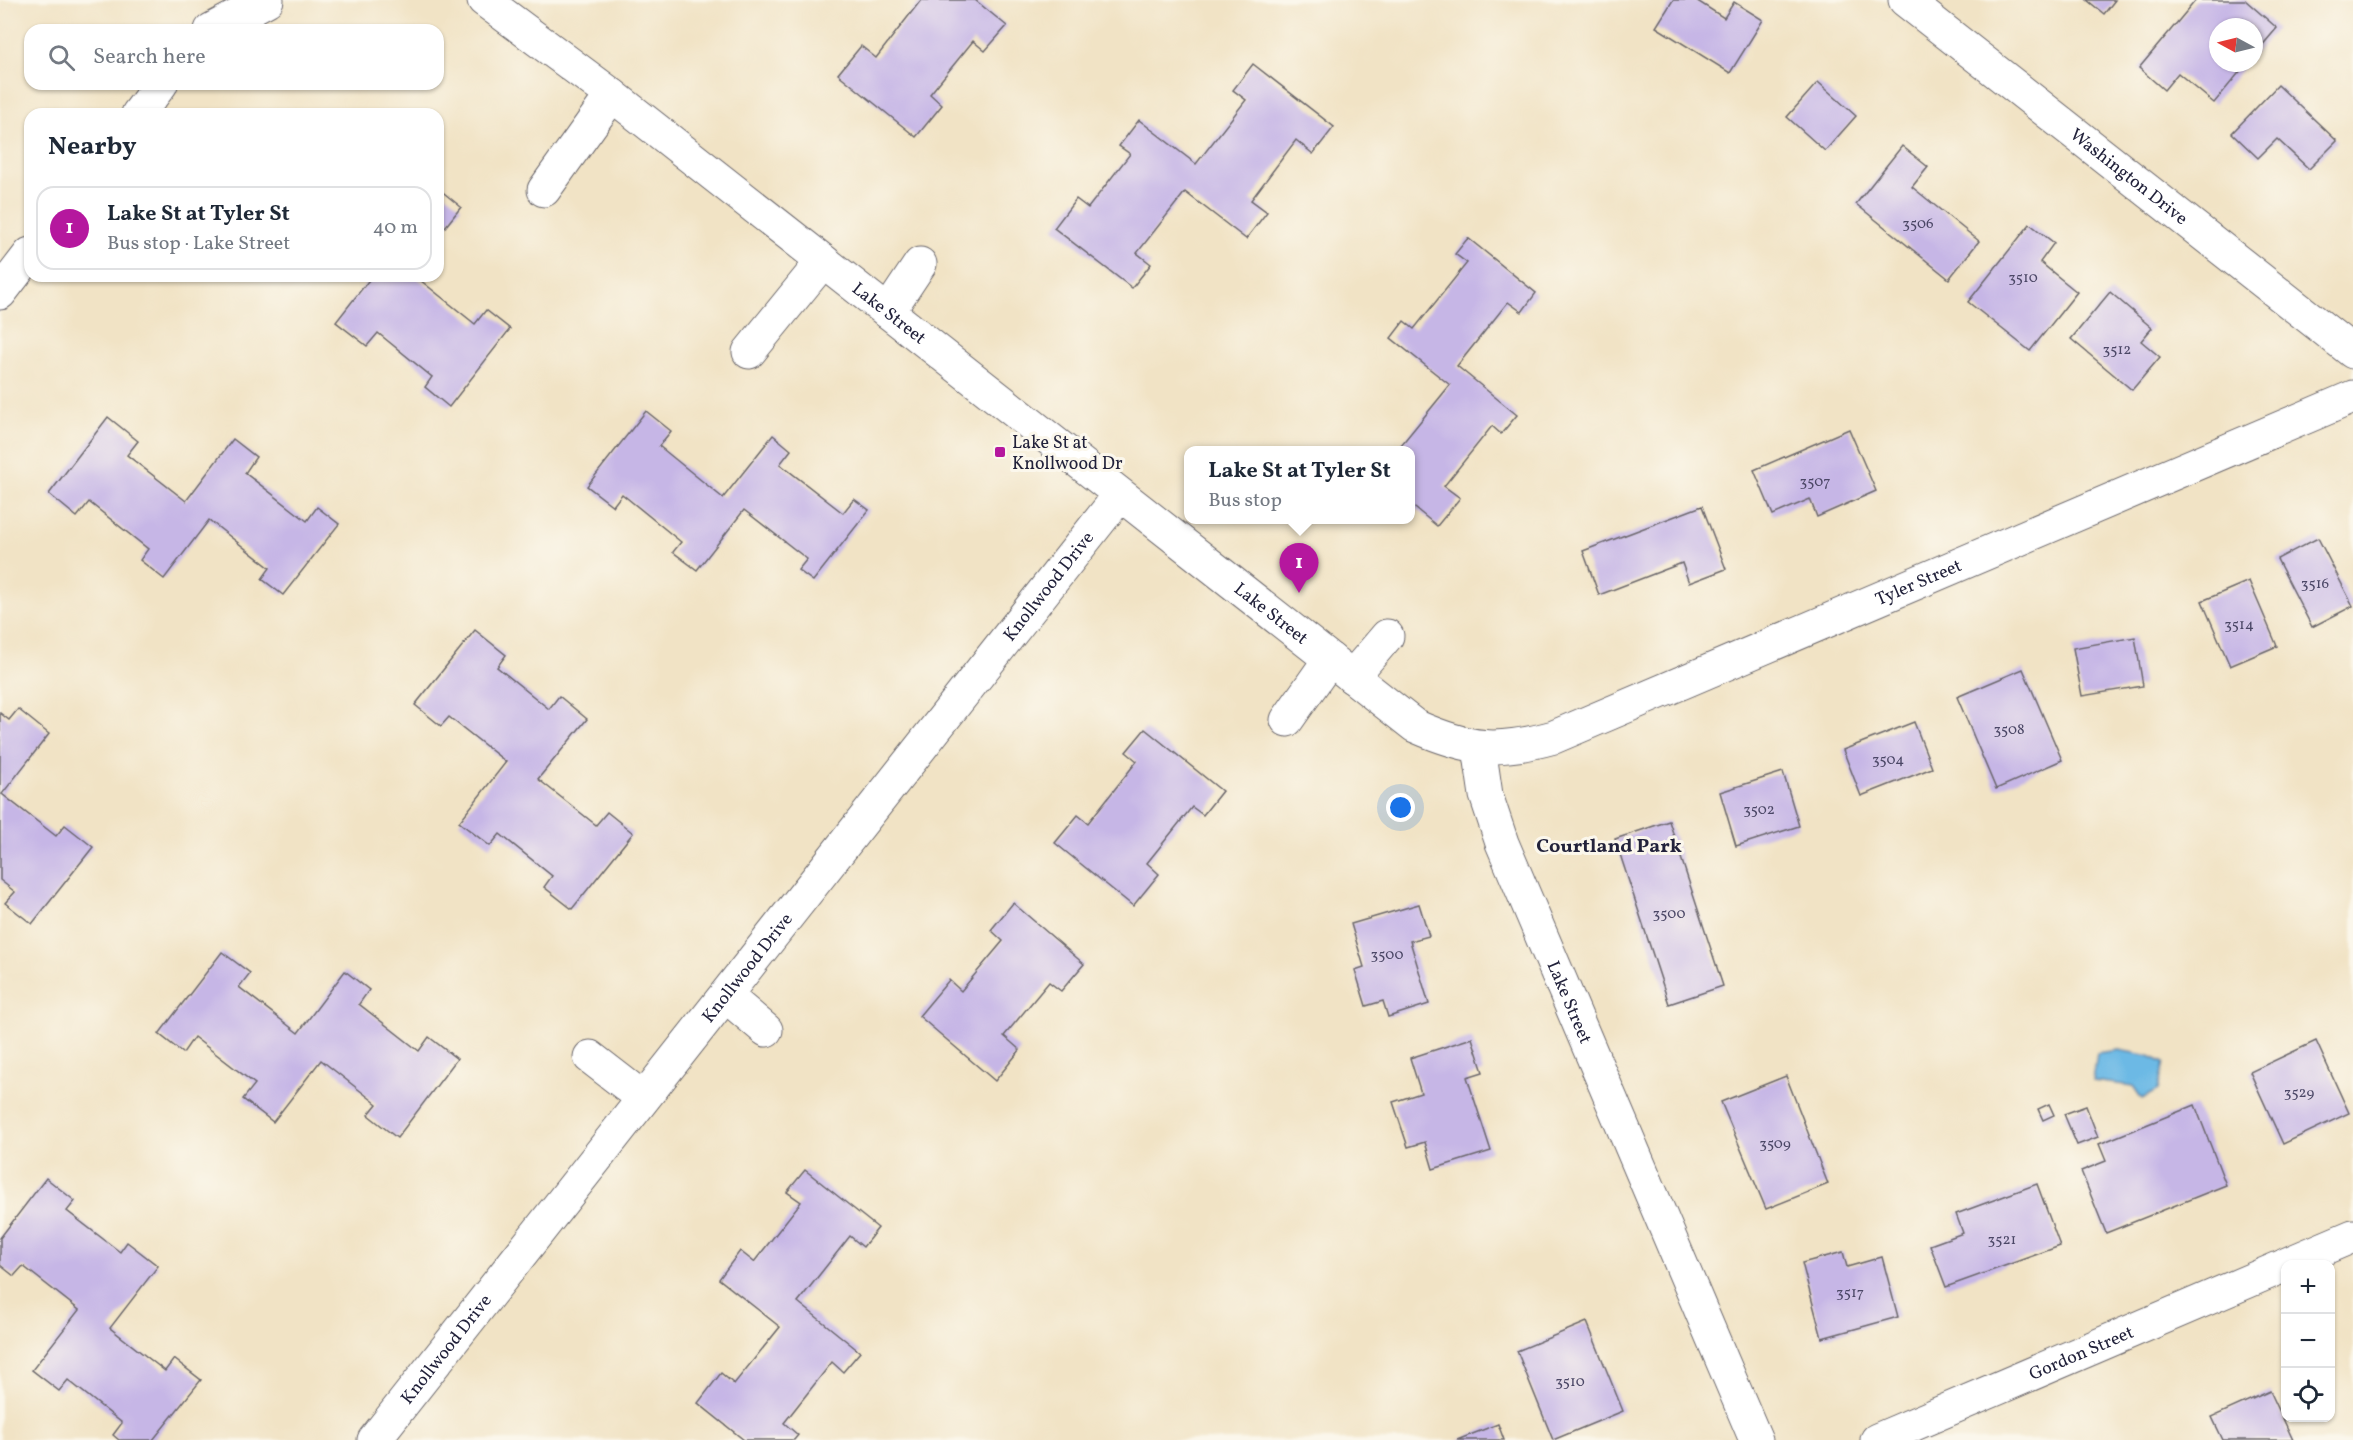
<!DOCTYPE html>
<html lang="en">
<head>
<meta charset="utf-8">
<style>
  :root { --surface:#fff; --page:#f6f6f7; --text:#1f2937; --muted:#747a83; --line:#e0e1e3; --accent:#b5179e }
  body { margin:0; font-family:Vollkorn,serif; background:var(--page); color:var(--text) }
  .controls { position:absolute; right:18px; bottom:18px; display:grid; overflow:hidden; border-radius:12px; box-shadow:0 2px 4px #0004 }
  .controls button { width:54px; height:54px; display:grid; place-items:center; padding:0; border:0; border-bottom:2px solid var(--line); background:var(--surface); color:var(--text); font:30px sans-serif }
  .compass { position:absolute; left:2209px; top:18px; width:54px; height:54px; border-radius:50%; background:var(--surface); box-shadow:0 2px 4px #0004; rotate:277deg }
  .you { position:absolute; left:1401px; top:808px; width:21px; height:21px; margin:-15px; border:4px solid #fff; border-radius:50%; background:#1a73e8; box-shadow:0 0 0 9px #1a73e833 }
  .badge { display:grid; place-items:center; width:39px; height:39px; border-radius:50%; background:var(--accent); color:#fff; font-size:20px; font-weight:700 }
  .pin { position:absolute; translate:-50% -50px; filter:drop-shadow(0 2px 3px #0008) }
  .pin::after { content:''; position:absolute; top:32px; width:21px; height:18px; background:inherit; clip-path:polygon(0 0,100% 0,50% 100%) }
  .popup { position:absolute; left:1184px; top:446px; width:231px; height:78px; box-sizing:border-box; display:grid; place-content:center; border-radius:12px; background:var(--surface); filter:drop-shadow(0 2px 4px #0005); font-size:20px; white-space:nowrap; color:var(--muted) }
  .popup b { font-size:22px; color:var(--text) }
  .popup::after { content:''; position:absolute; left:50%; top:100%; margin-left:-12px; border:12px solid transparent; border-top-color:var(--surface) }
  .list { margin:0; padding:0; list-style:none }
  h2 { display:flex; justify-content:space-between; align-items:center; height:78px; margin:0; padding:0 24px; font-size:26px }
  h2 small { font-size:20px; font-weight:400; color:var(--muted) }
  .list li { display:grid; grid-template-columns:39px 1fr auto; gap:18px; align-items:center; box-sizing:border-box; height:84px; margin:0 12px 12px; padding:0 12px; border:2px solid var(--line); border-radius:18px }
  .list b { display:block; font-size:22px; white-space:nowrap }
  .list p { margin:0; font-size:20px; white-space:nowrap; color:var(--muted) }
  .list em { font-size:20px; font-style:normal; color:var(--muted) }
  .icon { flex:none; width:33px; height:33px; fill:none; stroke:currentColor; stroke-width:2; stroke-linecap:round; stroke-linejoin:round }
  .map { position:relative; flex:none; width:2353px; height:1440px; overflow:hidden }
  .search { position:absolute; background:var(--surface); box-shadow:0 2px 4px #0004; left:24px; top:24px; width:420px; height:66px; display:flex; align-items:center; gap:15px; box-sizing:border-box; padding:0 21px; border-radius:18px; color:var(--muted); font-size:22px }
  .panel { position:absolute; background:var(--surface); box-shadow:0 2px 4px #0004; left:24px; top:108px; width:420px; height:174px; border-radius:18px }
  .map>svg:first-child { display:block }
  .water { fill:#6cb9e5; stroke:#476e90; stroke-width:1.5 }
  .building { fill:#c6b6e6 }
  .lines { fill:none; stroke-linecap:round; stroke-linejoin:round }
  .minor-casing { stroke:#6a666b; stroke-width:35 }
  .minor { stroke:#fff; stroke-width:33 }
  .poi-dot { fill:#b5179e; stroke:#fbf7ec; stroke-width:2 }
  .labels { text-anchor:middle; stroke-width:6; stroke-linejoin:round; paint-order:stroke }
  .number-label { font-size:15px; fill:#4b4766 }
  .street-label { font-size:18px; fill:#22223b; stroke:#fbf7ec }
  .poi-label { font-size:18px; fill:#22223b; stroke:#fbf7ec; text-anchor:start }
  .neighbourhood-label { font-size:20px; font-weight:bold; fill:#22223b; stroke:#fbf7ec }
</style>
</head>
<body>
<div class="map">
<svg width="2353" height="1440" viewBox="0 0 2353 1440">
  <rect width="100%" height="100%" fill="#fbf7ec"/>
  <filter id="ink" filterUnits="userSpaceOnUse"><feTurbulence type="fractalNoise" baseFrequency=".0167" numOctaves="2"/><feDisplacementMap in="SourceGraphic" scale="12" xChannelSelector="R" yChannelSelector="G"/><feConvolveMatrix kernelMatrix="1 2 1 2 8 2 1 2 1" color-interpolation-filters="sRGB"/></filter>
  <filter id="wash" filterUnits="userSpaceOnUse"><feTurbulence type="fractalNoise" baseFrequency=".008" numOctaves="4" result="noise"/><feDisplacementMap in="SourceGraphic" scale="24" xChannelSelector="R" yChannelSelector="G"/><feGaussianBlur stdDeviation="1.35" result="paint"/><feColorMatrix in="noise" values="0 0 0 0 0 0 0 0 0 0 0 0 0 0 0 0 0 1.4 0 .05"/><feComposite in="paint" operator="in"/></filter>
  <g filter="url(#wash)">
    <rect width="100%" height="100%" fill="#f1e3c5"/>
    <polygon class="water" points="2119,1050 2149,1056 2164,1063 2158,1090 2142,1099 2133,1086 2093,1081 2097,1053"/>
    <g id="blocks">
      <g class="building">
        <polygon points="921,0 975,0 1007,26 985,51 973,41 930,94 942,105 916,137 838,74 861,46 876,58"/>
        <polygon points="1673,0 1696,0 1724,18 1734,2 1763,20 1730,73 1656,27"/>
        <polygon points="2087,0 2115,0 2104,14"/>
        <polygon points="2196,0 2245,0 2277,28 2254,55 2254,27 2218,27 2218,63 2247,63 2214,103 2178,73 2164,90 2139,68"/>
        <polygon points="1253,64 1334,127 1313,154 1296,140 1251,200 1267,212 1246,239 1185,192 1137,253 1151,264 1132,288 1054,228 1076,199 1088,208 1130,154 1119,146 1139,120 1196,164 1246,100 1233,90"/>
        <polygon points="1818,82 1856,116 1825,151 1787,117"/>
        <polygon points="2278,85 2337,141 2309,169 2277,139 2258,158 2232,133"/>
        <polygon points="1902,146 1928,167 1912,187 1979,241 1949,279 1856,204"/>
        <polygon points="439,189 461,207 438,236 438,191"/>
        <polygon points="2030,224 2054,243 2040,262 2077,292 2030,351 1968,302"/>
        <polygon points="1468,238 1536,293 1522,312 1508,302 1457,366 1517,415 1501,434 1492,426 1444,486 1460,498 1437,526 1410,504 1410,450 1397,450 1450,385 1391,338 1404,321 1414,329 1467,263 1455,254"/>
        <polygon points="372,276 415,276 475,324 486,310 510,329 449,407 425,387 432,377 378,333 367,346 336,322"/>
        <polygon points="2110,292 2152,328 2141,341 2160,357 2132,390 2071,339"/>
        <polygon points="646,411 671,431 659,446 723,498 773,435 791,450 780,464 843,513 854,499 869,510 813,581 798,570 807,559 744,510 697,570 673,552 681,542 622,494 613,506 587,486"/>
        <polygon points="108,417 138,441 127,455 186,501 233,439 256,457 245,473 307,521 317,507 339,524 283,595 262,579 270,568 209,520 164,579 140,560 148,549 89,502 77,517 49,494"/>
        <polygon points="1849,429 1876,491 1817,517 1810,499 1773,515 1754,470"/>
        <polygon points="1702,506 1726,569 1689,583 1682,563 1599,595 1583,551"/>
        <polygon points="2318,538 2353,606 2312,627 2277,559"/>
        <polygon points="2249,581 2277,646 2230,666 2202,601"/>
        <polygon points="475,630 506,655 497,667 549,709 559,696 587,719 538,779 596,825 607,812 633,833 572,909 544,887 552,876 500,834 490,846 459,822 506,762 449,717 441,726 415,705"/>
        <polygon points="2135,637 2143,686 2082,696 2073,648"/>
        <polygon points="2023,669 2062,760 1996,789 1957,697"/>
        <polygon points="18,709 49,734 2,794 56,836 65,825 93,847 32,924 5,903 15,892 0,880 0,713 9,720"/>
        <polygon points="1914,722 1932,768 1861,796 1843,750"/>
        <polygon points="1145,729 1222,791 1203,815 1192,807 1147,863 1159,874 1133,906 1055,843 1078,815 1088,823 1137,761 1126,752"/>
        <polygon points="1783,772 1799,826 1736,846 1720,792"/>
        <polygon points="1669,821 1723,986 1669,1004 1615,839"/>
        <polygon points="1013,903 1084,964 1061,991 1049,982 1004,1036 1020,1050 995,1081 919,1016 949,980 961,991 1003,941 991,930"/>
        <polygon points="1419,904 1429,936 1410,941 1429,1004 1388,1017 1383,1001 1366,1006 1355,970 1364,967 1351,924"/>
        <polygon points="222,952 250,973 239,987 298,1033 345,971 369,990 359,1004 419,1051 429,1037 457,1059 397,1138 368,1115 377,1104 321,1060 273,1122 243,1099 255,1084 194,1037 183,1053 159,1034"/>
        <polygon points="1472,1038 1483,1072 1467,1077 1491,1151 1433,1169 1425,1142 1408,1147 1393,1102 1421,1093 1410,1058"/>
        <polygon points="2316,1041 2349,1113 2283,1144 2250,1072"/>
        <polygon points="1786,1076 1828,1184 1766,1209 1721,1102"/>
        <polygon points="2049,1104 2054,1115 2043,1120 2038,1109"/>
        <polygon points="2195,1105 2226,1185 2106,1233 2081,1171 2106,1161 2099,1144"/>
        <polygon points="2086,1106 2098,1137 2077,1145 2064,1114"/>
        <polygon points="805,1170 878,1228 863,1247 850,1236 798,1302 860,1352 843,1372 832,1362 784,1423 798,1435 794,1440 744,1440 698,1403 721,1373 734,1384 780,1327 719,1279 740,1251 754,1262 801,1202 787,1192"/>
        <polygon points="46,1178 75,1201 67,1211 120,1252 127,1242 158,1266 110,1328 165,1371 174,1359 201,1380 153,1440 119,1440 113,1435 122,1423 68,1380 59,1391 32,1370 79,1310 23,1266 14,1276 0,1265 0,1238"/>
        <polygon points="2037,1184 2060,1246 1946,1287 1930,1245 1963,1233 1956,1214"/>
        <polygon points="1843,1252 1847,1267 1882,1257 1898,1317 1822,1338 1802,1263"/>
        <polygon points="1587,1322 1623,1411 1553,1440 1517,1351"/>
        <polygon points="2270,1391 2293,1440 2223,1440 2212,1417"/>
        <polygon points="1498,1424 1504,1440 1457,1440"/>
      </g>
    </g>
  </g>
  <g filter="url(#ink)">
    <use href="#blocks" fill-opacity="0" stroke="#6a666b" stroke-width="1.5"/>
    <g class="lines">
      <defs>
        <g id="minor">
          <path id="s1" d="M484,0l128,95 803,631c55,24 81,27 139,11l799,-340"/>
          <path id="s2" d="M1905,0l448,352"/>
          <polyline points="211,30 267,0"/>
          <polyline points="138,114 161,84"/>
          <polyline points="544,190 612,95"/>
          <polyline points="0,293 30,254"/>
          <polyline points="888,312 920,264"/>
          <polyline points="749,352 823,261"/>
          <polyline points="1352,677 1387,636"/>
          <polyline points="1287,720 1330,659"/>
          <path id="s3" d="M1479,747l7,48 16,48 254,597"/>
          <polyline points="726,996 766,1030"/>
          <polyline points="590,1057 643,1098"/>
          <polyline points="2287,1264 2353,1236"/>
          <path id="s4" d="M374,1440l746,-945"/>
          <path id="s5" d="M1877,1440l409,-175"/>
        </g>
      </defs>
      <use href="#minor" class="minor-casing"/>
      <use href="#minor" class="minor"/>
    </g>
  </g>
  <rect class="poi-dot" x="994" y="446" width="12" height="12" rx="3"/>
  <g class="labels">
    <g class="number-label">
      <text x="1918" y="228">3506</text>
      <text x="2023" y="282">3510</text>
      <text x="2117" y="354">3512</text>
      <text x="1815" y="486">3507</text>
      <text x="2315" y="588">3516</text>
      <text x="2239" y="629">3514</text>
      <text x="2009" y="734">3508</text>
      <text x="1888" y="764">3504</text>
      <text x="1759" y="814">3502</text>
      <text x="1669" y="918">3500</text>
      <text x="1387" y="959">3500</text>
      <text x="2299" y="1097">3529</text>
      <text x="1775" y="1148">3509</text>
      <text x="2002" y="1244">3521</text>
      <text x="1850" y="1297">3517</text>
      <text x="1570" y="1386">3510</text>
    </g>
    <g class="street-label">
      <text dy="6" stroke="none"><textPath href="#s2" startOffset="285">Washington Drive</textPath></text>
      <text dy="6" stroke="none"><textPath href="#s1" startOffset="512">Lake Street</textPath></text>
      <text dy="6" stroke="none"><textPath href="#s1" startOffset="1720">Tyler Street</textPath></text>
      <text dy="6" stroke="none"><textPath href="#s4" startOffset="1088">Knollwood Drive</textPath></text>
      <text dy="6" stroke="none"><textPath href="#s1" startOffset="998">Lake Street</textPath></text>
      <text dy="6" stroke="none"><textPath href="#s4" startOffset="602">Knollwood Drive</textPath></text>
      <text dy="6" stroke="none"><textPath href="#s3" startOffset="272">Lake Street</textPath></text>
      <text dy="6" stroke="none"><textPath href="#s4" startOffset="116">Knollwood Drive</textPath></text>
      <text dy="6" stroke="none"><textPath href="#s5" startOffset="222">Gordon Street</textPath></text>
    </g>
    <g class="poi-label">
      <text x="1012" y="448">Lake St at<tspan x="1012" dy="21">Knollwood Dr</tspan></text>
    </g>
    <g class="neighbourhood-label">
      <text x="1609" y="852">Courtland Park</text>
    </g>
  </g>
</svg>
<div class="controls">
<button>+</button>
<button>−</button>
<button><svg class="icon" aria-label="locate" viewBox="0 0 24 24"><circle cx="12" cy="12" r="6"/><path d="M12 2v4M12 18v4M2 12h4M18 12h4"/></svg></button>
</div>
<svg class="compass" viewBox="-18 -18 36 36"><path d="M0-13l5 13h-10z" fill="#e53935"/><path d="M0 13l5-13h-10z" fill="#747a83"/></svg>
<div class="you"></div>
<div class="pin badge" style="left:1299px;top:593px">1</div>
<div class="popup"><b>Lake St at Tyler St</b>Bus stop</div>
<div class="search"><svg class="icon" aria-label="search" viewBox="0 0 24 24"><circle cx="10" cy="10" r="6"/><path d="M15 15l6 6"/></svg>Search here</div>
<section class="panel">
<h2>Nearby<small></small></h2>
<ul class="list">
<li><span class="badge">1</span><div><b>Lake St at Tyler St</b><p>Bus stop · Lake Street</p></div><em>40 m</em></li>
</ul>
</section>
</div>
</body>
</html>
